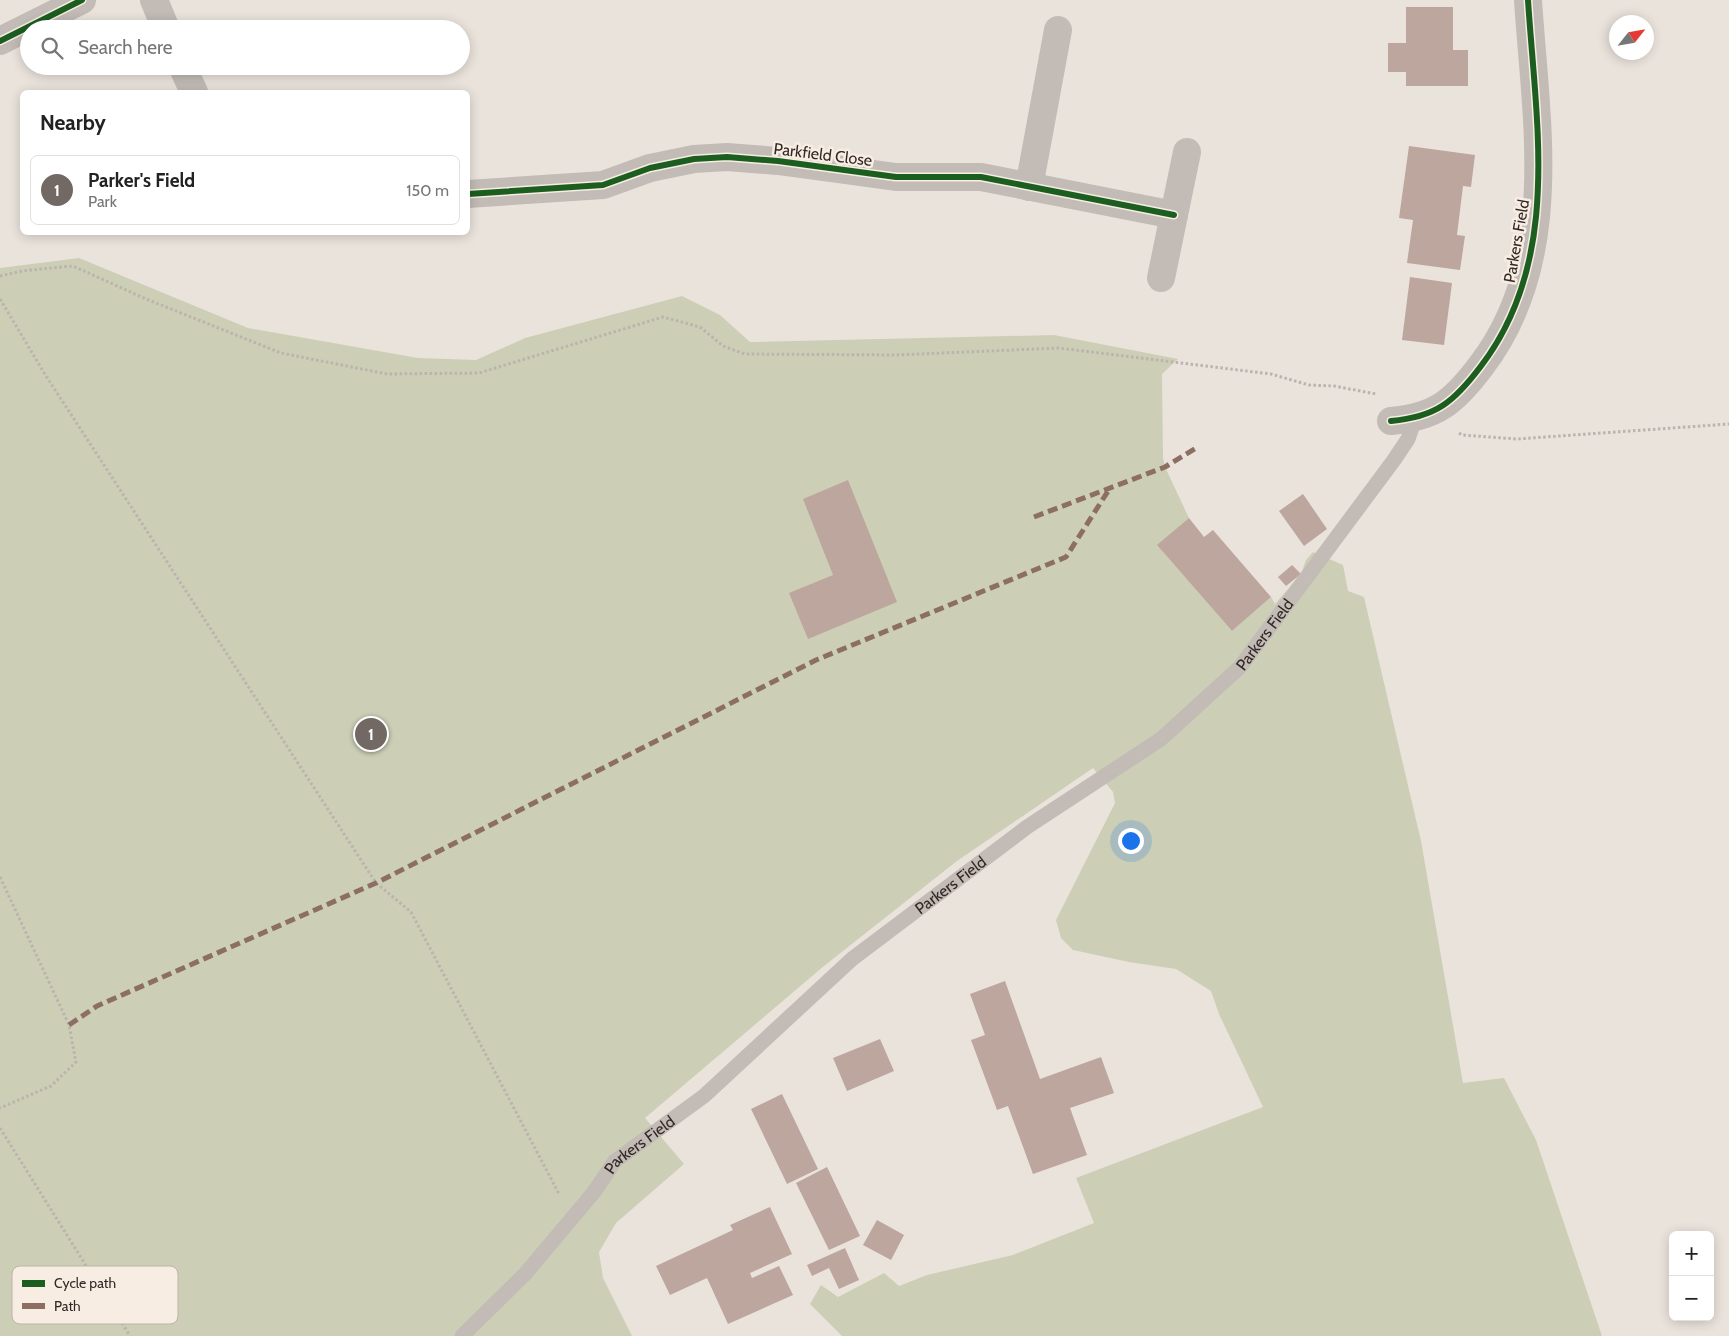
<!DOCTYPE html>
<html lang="en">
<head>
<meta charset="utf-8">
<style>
  :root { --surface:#fff; --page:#f2f2f2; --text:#222; --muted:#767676; --line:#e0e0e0; --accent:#726965 }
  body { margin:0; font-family:Cabin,sans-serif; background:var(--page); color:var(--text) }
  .controls { position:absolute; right:15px; bottom:15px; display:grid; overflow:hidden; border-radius:8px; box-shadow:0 2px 12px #0003 }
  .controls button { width:45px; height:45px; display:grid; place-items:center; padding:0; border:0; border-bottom:1px solid var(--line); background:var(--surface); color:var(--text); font:25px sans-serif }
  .compass { position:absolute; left:1609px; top:15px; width:45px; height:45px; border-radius:50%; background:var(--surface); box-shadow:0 2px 12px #0003; rotate:59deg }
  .you { position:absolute; left:1130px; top:840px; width:18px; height:18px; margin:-12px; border:4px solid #fff; border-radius:50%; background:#1a73e8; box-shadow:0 0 0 8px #1a73e833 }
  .badge { display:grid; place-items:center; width:32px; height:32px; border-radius:50%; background:var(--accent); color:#fff; font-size:16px; font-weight:700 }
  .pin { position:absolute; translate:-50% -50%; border:2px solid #fff; box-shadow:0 1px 5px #0006 }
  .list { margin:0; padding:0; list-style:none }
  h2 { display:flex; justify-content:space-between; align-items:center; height:65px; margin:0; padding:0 20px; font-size:21px }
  h2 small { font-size:16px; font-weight:400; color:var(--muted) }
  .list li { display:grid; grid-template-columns:32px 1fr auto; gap:15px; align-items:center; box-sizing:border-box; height:70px; margin:0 10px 10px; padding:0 10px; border:1px solid var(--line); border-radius:8px }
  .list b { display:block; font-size:19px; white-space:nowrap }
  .list p { margin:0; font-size:16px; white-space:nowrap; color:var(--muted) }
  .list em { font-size:16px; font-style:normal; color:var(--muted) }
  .icon { flex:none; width:28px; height:28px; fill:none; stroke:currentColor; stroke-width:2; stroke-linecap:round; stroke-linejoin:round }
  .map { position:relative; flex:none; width:1729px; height:1336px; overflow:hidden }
  .search { position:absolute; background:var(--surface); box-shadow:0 2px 12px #0003; left:20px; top:20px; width:450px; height:55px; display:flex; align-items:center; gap:12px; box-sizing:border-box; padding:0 18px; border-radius:28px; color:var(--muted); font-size:19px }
  .panel { position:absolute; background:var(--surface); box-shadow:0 2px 12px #0003; left:20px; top:90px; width:450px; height:145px; border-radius:8px }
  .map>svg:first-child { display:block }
  .green { fill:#cccfb6 }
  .building { fill:#bda69e }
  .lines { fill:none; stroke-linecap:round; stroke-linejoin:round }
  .path { stroke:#bbb3ae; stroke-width:3; stroke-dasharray:2.5 2.5; stroke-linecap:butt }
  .service { stroke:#c2bbb6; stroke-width:15 }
  .minor { stroke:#c2bbb6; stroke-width:28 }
  .quiet { stroke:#8d6e63; stroke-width:5; stroke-dasharray:10 5; stroke-linecap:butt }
  .cycleway-casing { stroke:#f8ede2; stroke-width:9 }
  .cycleway { stroke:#1b5e20; stroke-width:6 }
  .labels { text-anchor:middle; stroke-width:5; stroke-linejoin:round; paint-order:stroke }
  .street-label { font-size:16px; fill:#322825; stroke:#f8ede2 }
  .key { fill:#f8ede2; stroke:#bdb2a9; stroke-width:1 }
  .key-label { font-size:14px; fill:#322825 }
</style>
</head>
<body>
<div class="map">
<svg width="1729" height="1336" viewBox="0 0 1729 1336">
  <rect width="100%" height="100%" fill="#eae3dc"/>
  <polygon class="green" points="79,258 248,328 418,358 476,360 525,338 682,296 720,315 750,342 1054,335 1178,359 1162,374 1163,458 1165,467 1189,518 1158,546 1232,631 1271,597 1275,604 1301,574 1306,560 1313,552 1343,565 1348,591 1364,597 1421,841 1463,1083 1504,1078 1536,1140 1602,1336 842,1336 810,1304 821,1285 838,1297 884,1273 899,1286 927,1275 1013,1255 1094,1223 1076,1178 1263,1107 1219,1014 1211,991 1176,969 1129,962 1073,950 1061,938 1056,920 1115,803 1113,792 1093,768 957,861 824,966 645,1118 684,1164 616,1223 599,1252 603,1278 632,1336 0,1336 0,268"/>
  <g class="building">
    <polygon points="1406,7 1453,7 1453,50 1468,50 1468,86 1406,86 1406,72 1388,72 1388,43 1406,43"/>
    <polygon points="1409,146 1475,155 1471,187 1463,186 1457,235 1465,236 1460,270 1407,263 1413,220 1399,218"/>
    <polygon points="1410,277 1452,283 1444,345 1402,340"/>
    <polygon points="848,480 897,602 808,639 789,593 833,575 803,499"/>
    <polygon points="1303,494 1327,529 1304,546 1279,511"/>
    <polygon points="1189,518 1204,537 1213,530 1271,597 1232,631 1157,545"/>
    <polygon points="1292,565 1301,574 1286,586 1278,577"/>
    <polygon points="1005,981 1040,1079 1101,1057 1114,1093 1070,1108 1087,1155 1033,1174 1008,1106 997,1110 971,1040 985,1035 970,994"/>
    <polygon points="880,1039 894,1071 847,1091 833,1058"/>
    <polygon points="782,1094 818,1169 787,1184 751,1109"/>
    <polygon points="827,1167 860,1236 829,1250 796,1183"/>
    <polygon points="770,1207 792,1254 750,1273 752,1278 779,1266 793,1295 728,1324 707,1278 670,1295 656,1266 733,1230 730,1225"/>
    <polygon points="877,1220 904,1235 891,1260 863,1245"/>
    <polygon points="845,1248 859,1280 839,1289 829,1268 812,1276 807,1265"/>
  </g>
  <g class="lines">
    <g class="path">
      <polyline points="0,276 22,271 73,266 146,299 281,353 387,374 479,373 663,317 700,327 723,346 745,354 896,355 1059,348 1271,374 1309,385 1334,386 1376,394"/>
      <polyline points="0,299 46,376 376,883 411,912 559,1194"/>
      <polyline points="1459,433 1462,435 1517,439 1729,424"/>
      <polyline points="0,877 69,1025 76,1062 51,1086 0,1108"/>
      <polyline points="0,1128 130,1336"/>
    </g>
    <path class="service" id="s1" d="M462,1336l63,-62 69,-82 21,-31 89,-65 148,-137 175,-132 134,-88 79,-72 154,-207 14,-21 7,-20"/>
    <g class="minor">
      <polyline points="154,0 166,29"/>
      <polyline points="0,41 82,0"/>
      <polyline points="182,66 194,92"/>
      <polyline points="1029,187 1058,30"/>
      <polyline points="468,194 603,185 650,168 694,159 727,157 778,161 896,177 981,177 1174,215"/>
      <polyline points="1161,278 1187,152"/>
      <path d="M1391,421c45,-4 63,-19 90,-55 81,-106 55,-242 47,-366"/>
    </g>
    <g class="quiet">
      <polyline points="1034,517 1165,467 1196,448"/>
      <polyline points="69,1025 97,1006 376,883 816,660 1066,557 1110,488"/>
    </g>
    <defs>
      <g id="cycleway">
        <polyline points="0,41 82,0"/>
        <polyline points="468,194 603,185 650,168 694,159 727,157 778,161 896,177 981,177 1174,215"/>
        <path d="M1391,421c45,-4 63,-19 90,-55 81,-106 55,-242 47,-366"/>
      </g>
    </defs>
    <use href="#cycleway" class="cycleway-casing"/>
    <use href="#cycleway" class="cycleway"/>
  </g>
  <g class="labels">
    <g class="street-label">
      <text transform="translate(823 154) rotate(7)" y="6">Parkfield Close</text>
      <text transform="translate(1516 241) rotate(-80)" y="6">Parkers Field</text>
      <text dy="6" stroke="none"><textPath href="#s1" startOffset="1072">Parkers Field</textPath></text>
      <text dy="6" stroke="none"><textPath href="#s1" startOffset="668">Parkers Field</textPath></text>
      <text dy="6" stroke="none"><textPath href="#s1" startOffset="262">Parkers Field</textPath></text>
    </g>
  </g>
  <rect x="12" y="1266" width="166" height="58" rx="8" class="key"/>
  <rect x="22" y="1280" width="23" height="7" fill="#1b5e20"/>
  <rect x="22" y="1303" width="23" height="6" fill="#8d6e63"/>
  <g class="key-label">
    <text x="54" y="1288">Cycle path</text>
    <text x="54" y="1311">Path</text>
  </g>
</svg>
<div class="controls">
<button>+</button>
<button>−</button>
</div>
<svg class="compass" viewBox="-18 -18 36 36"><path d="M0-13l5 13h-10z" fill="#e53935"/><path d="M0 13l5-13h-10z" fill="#767676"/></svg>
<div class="you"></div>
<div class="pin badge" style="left:371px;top:734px">1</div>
<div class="search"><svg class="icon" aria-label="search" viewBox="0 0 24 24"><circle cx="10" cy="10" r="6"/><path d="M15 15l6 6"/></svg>Search here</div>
<section class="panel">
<h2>Nearby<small></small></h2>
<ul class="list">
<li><span class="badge">1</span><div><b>Parker's Field</b><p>Park</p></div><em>150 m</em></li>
</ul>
</section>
</div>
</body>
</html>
